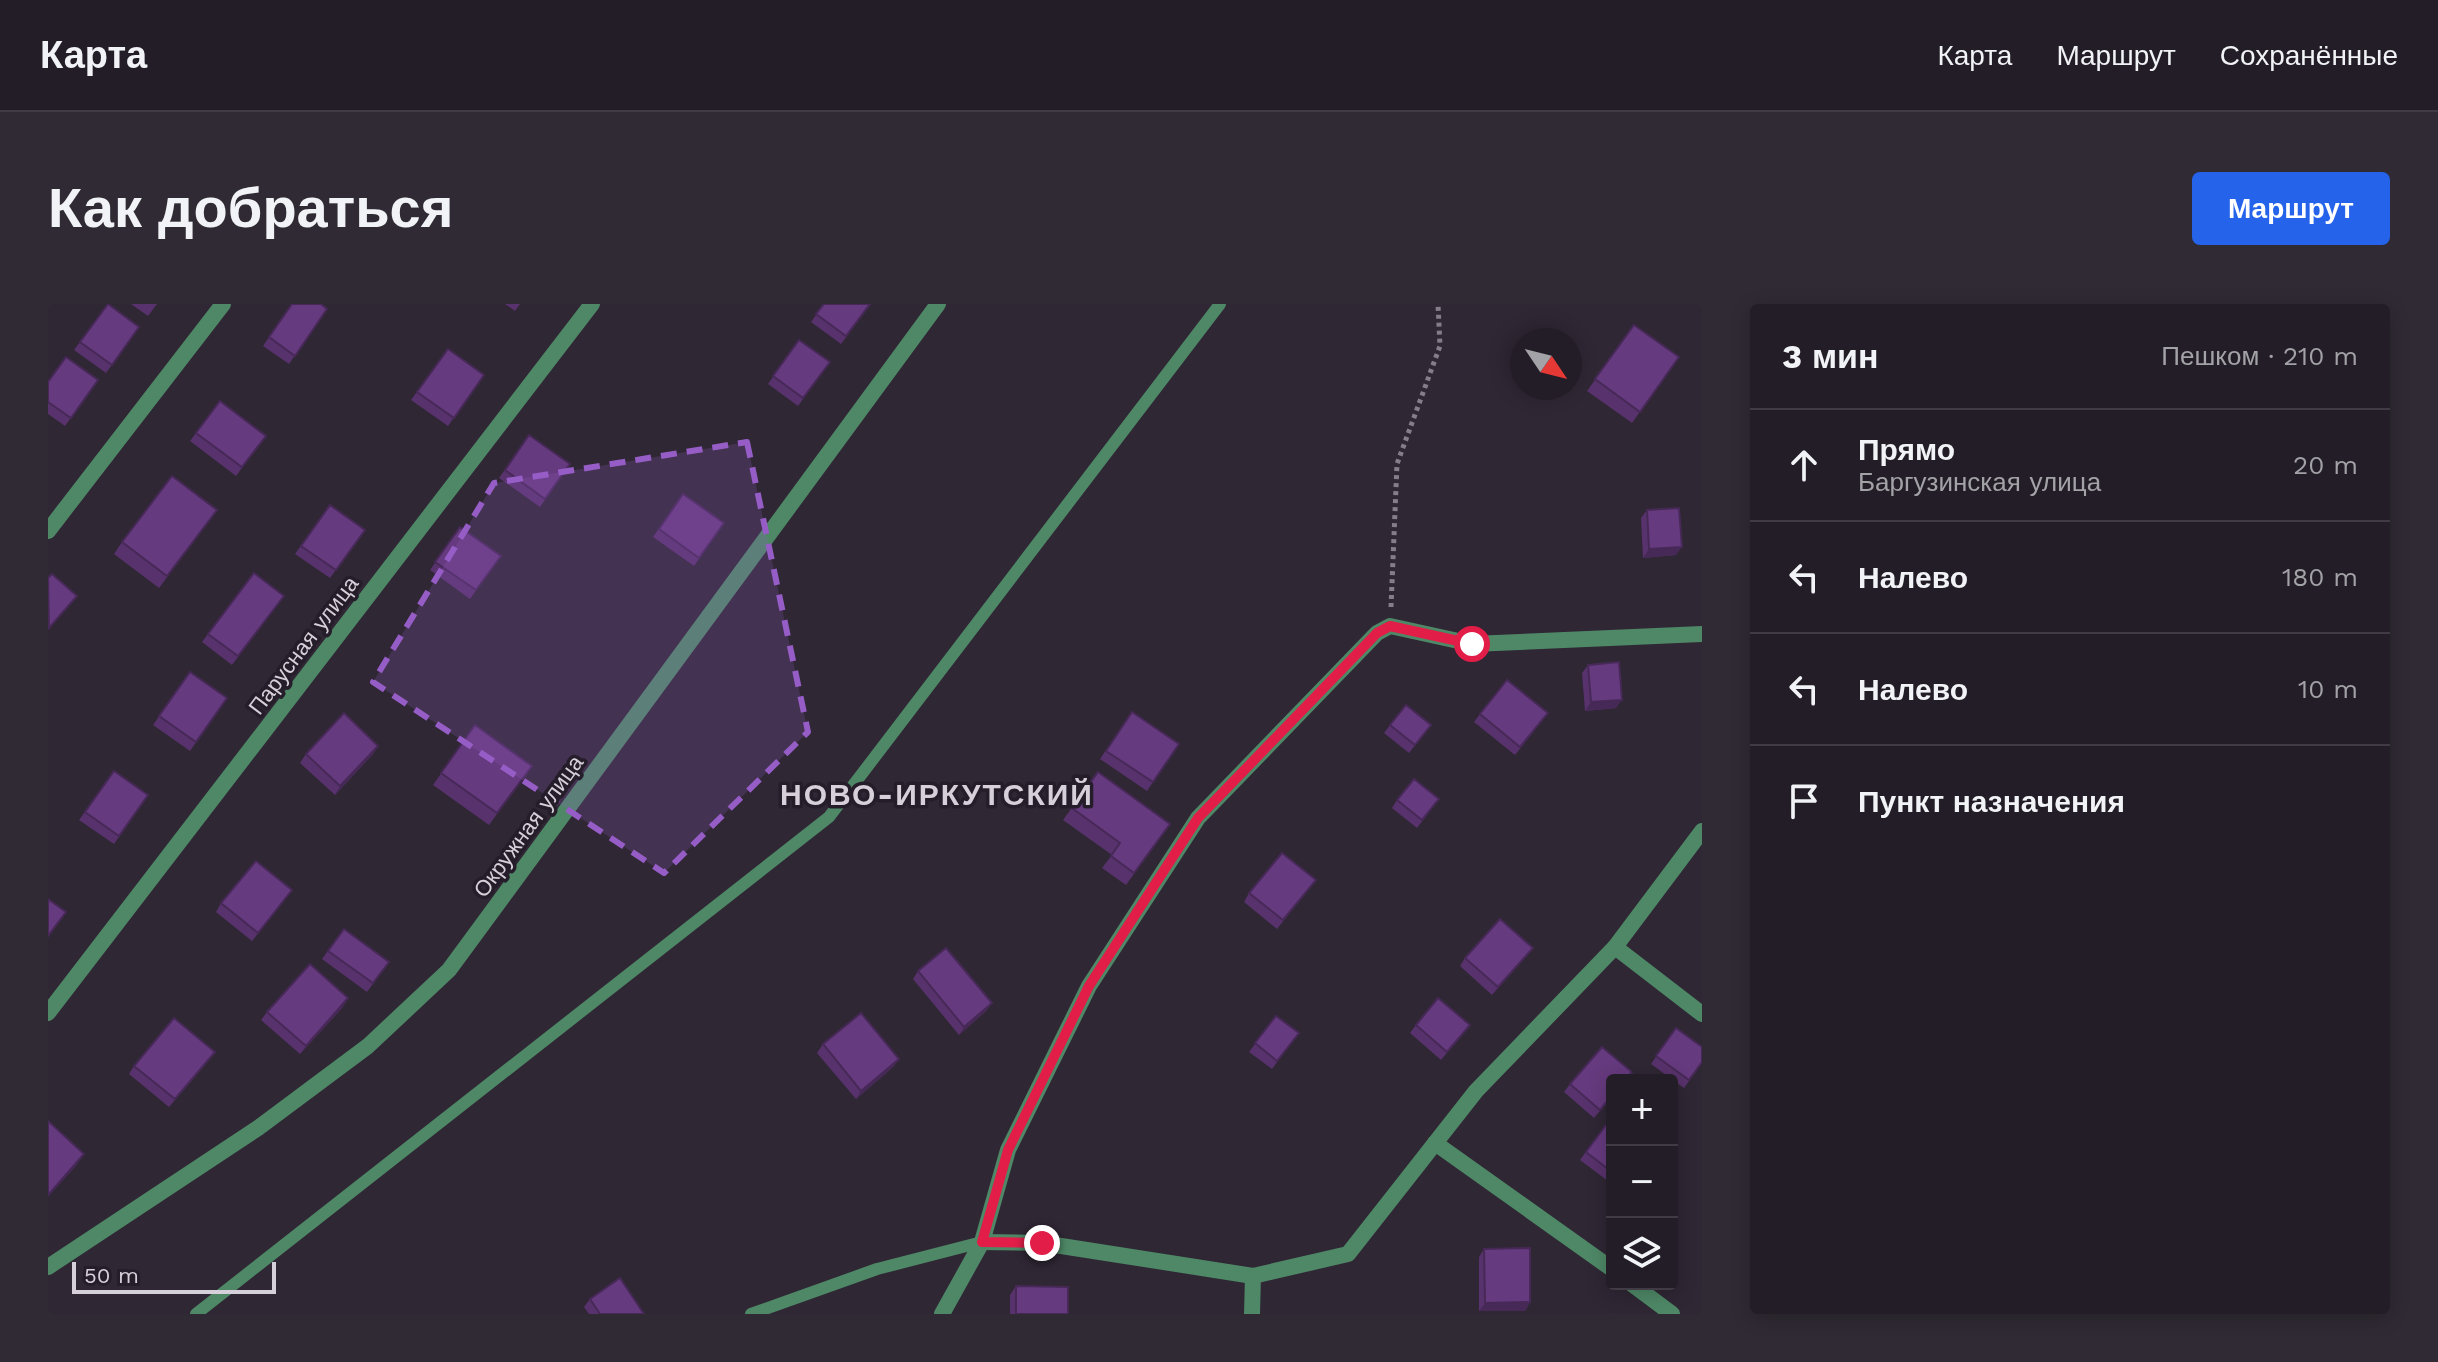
<!DOCTYPE html>
<html lang="ru">
<head>
<meta charset="utf-8">
<style>
  :root { --surface:#231d27; --page:#2f2a33; --text:#f1f3f6; --muted:#a3a2a7; --line:#403b44; --accent:#2563eb }
  body { margin:0; font-family:"Work Sans",sans-serif; background:var(--page); color:var(--text) }
  .controls { position:absolute; right:24px; bottom:24px; display:grid; overflow:hidden; border-radius:8px; box-shadow:0 4px 20px #0003 }
  .controls button { width:72px; height:72px; display:grid; place-items:center; padding:0; border:0; border-bottom:2px solid var(--line); background:var(--surface); color:var(--text); font:40px sans-serif }
  .compass { position:absolute; left:1462px; top:24px; width:72px; height:72px; border-radius:50%; background:var(--surface); box-shadow:0 4px 20px #0003; rotate:125deg }
  .scale { position:absolute; left:24px; bottom:20px; width:204px; box-sizing:border-box; padding-left:8px; border:4px solid #d5d0d9; border-top:0; font-size:22px; line-height:28px; white-space:nowrap; color:#d5d0d9; -webkit-text-stroke:6px #251d2a; paint-order:stroke }
  .stop { position:absolute; width:24px; height:24px; margin:-18px; border:6px solid #e11d48; border-radius:50%; background:#fff }
  .stop.end { background:#e11d48; border-color:#fff; box-shadow:0 2px 8px #0008 }
  .list { margin:0; padding:0; list-style:none }
  h2 { display:flex; justify-content:space-between; align-items:center; height:104px; margin:0; padding:0 32px; font-size:34px }
  h2 small { font-size:26px; font-weight:400; color:var(--muted) }
  .list li { display:grid; grid-template-columns:52px 1fr auto; gap:24px; align-items:center; box-sizing:border-box; height:112px; padding:0 32px; border-top:2px solid var(--line) }
  .list b { display:block; font-size:30px; white-space:nowrap }
  .list p { margin:0; font-size:26px; white-space:nowrap; color:var(--muted) }
  .list em { font-size:26px; font-style:normal; color:var(--muted) }
  .icon { flex:none; width:44px; height:44px; fill:none; stroke:currentColor; stroke-width:2; stroke-linecap:round; stroke-linejoin:round }
  .map { position:relative; flex:none; width:1654px; height:1010px; overflow:hidden; border-radius:8px }
  header { display:flex; align-items:center; gap:48px; box-sizing:border-box; height:112px; padding:0 40px; background:var(--surface); border-bottom:2px solid var(--line) }
  header strong { font-size:38px }
  nav { display:flex; gap:44px; margin-inline-start:auto; font-size:28px }
  .intro { display:flex; align-items:center; justify-content:space-between; box-sizing:border-box; height:192px; padding:0 48px }
  h1 { margin:0; font-size:56px }
  .button { padding:20px 36px; border-radius:8px; background:var(--accent); color:#fff; font-size:28px; font-weight:700 }
  main { display:flex; gap:48px; padding:0 48px }
  aside { flex:1; background:var(--surface); border-radius:8px; box-shadow:0 4px 20px #0003 }
  .map>svg:first-child { display:block }
  .lines { fill:none; stroke-linecap:round; stroke-linejoin:round }
  .path { stroke:#857e89; stroke-width:5; stroke-dasharray:4 4; stroke-linecap:butt }
  .lane { stroke:#4e8867; stroke-width:12 }
  .street { stroke:#4e8867; stroke-width:16 }
  .wall { fill:#58326c }
  .shaded-wall { fill:#472958 }
  .building { fill:#663a7e; stroke:#472958; stroke-width:2 }
  .route { stroke:#e11d48; stroke-width:10 }
  .marked { fill:#965dc7; fill-opacity:0.2; stroke:#965dc7; stroke-width:6; stroke-dasharray:16 10; stroke-linejoin:round }
  .labels { text-anchor:middle; stroke-width:7; stroke-linejoin:round; paint-order:stroke }
  .street-label { font-size:22px; fill:#d5d0d9; stroke:#251d2a }
  .district-label { font-size:30px; font-weight:bold; letter-spacing:2px; fill:#d5d0d9; stroke:#251d2a }
</style>
</head>
<body>
<header>
<strong>Карта</strong>
<nav><a>Карта</a><a>Маршрут</a><a>Сохранённые</a></nav>
</header>
<div class="intro"><h1>Как добраться</h1><a class="button">Маршрут</a></div>
<main>
<div class="map">
<svg width="1654" height="1010" viewBox="0 0 1654 1010">
  <rect width="100%" height="100%" fill="#2f2734"/>
  <g class="lines">
    <polyline class="path" points="1343,303 1349,160 1392,42 1390,0"/>
    <g class="lane">
      <polyline points="148,1010 781,513 1172,0"/>
      <polyline points="703,1010 829,965 934,938"/>
    </g>
    <g class="street">
      <polyline points="0,227 175,0"/>
      <polyline points="1567,643 1654,710"/>
      <polyline points="0,709 544,0"/>
      <polyline points="1387,839 1564,965"/>
      <polyline points="934,938 994,939 1205,972"/>
      <polyline points="0,963 210,824 320,742 401,666 890,0"/>
      <polyline points="1584,980 1624,1010"/>
      <polyline points="894,1010 934,938 960,846 1041,682 1150,514 1329,329 1342,322 1424,340 1654,330"/>
      <polyline points="1204,1010 1205,972 1300,950 1428,787 1567,643 1654,527"/>
    </g>
  </g>
  <g class="wall">
    <polygon points="60,0 91,23 58,69 26,46"/>
    <polygon points="83,0 109,0 100,12"/>
    <polygon points="244,0 279,5 241,60 215,42"/>
    <polygon points="457,0 472,0 467,7"/>
    <polygon points="776,0 823,0 793,40 763,18"/>
    <polygon points="1586,21 1631,53 1584,119 1539,87"/>
    <polygon points="751,36 782,58 750,102 720,80"/>
    <polygon points="400,45 436,71 400,122 363,96"/>
    <polygon points="50,76 17,122 0,110 0,78"/>
    <polygon points="172,97 218,132 188,172 142,137"/>
    <polygon points="481,131 522,160 492,203 451,174"/>
    <polygon points="635,190 676,219 646,262 605,233"/>
    <polygon points="282,201 317,226 282,274 247,250"/>
    <polygon points="1599,206 1628,251 1595,254 1593,214"/>
    <polygon points="161,217 111,284 66,250 74,238"/>
    <polygon points="412,223 453,252 422,295 382,266"/>
    <polygon points="206,269 236,292 184,361 154,338"/>
    <polygon points="1540,361 1568,404 1537,407 1534,369"/>
    <polygon points="142,368 179,394 142,447 105,421"/>
    <polygon points="1084,408 1131,440 1099,487 1052,455"/>
    <polygon points="1432,410 1494,417 1467,451 1426,418"/>
    <polygon points="427,421 484,462 441,521 385,481"/>
    <polygon points="1342,421 1383,421 1361,449 1336,429"/>
    <polygon points="330,442 325,450 287,491 252,459 258,450"/>
    <polygon points="66,467 100,491 66,540 31,516"/>
    <polygon points="1050,468 1122,520 1078,581 1054,564 1064,551 1015,516"/>
    <polygon points="1391,495 1369,524 1344,504 1349,496"/>
    <polygon points="1268,576 1229,625 1196,598 1201,589"/>
    <polygon points="244,586 204,637 168,608 173,599"/>
    <polygon points="296,625 341,658 319,688 274,655"/>
    <polygon points="1479,652 1444,691 1412,662 1417,654"/>
    <polygon points="870,667 944,699 938,707 911,731 865,675"/>
    <polygon points="295,703 252,750 213,716 219,708"/>
    <polygon points="1228,712 1245,737 1224,765 1201,748"/>
    <polygon points="1368,721 1422,721 1393,756 1362,729"/>
    <polygon points="1628,724 1654,759 1636,784 1603,760"/>
    <polygon points="775,740 851,755 845,763 808,795 769,749"/>
    <polygon points="161,756 121,803 81,770 86,762"/>
    <polygon points="1584,768 1578,776 1564,776 1564,793 1546,814 1516,788 1522,780"/>
    <polygon points="1558,821 1564,825 1564,880 1532,856"/>
    <polygon points="1436,945 1482,998 1477,1007 1431,1007 1431,953"/>
    <polygon points="968,982 1020,1010 962,1010 962,991"/>
    <polygon points="542,995 596,1010 541,1010 536,1003"/>
  </g>
  <g class="shaded-wall">
    <polygon points="1634,243 1628,251 1595,254 1601,245"/>
    <polygon points="29,292 23,300 0,326 1,324"/>
    <polygon points="1574,396 1568,404 1537,407 1543,398"/>
    <polygon points="330,442 325,450 287,491 292,482"/>
    <polygon points="1485,644 1479,652 1444,691 1450,683"/>
    <polygon points="300,694 295,703 252,750 258,742"/>
    <polygon points="944,699 938,707 911,731 916,723"/>
    <polygon points="851,755 845,763 808,795 813,787"/>
    <polygon points="36,850 28,862 0,893 0,891"/>
    <polygon points="1482,998 1477,1007 1431,1007 1437,999"/>
  </g>
  <g class="building">
    <polygon points="60,0 91,23 64,61 32,38"/>
    <polygon points="244,0 273,0 279,5 247,52 221,33"/>
    <polygon points="776,0 822,0 798,32 768,10"/>
    <polygon points="1586,21 1631,53 1592,108 1547,75"/>
    <polygon points="751,36 782,58 755,94 725,72"/>
    <polygon points="400,45 436,71 406,114 369,88"/>
    <polygon points="18,53 50,76 23,114 0,98 0,78"/>
    <polygon points="172,97 218,132 194,163 148,129"/>
    <polygon points="481,131 522,160 497,195 457,166"/>
    <polygon points="124,172 169,206 119,272 74,238"/>
    <polygon points="635,190 676,219 651,254 611,225"/>
    <polygon points="282,201 317,226 288,266 253,242"/>
    <polygon points="1631,204 1634,243 1601,245 1599,206"/>
    <polygon points="412,223 453,252 428,286 387,258"/>
    <polygon points="206,269 236,292 190,352 160,330"/>
    <polygon points="4,270 29,292 1,324 0,274"/>
    <polygon points="1571,358 1574,396 1543,398 1540,361"/>
    <polygon points="142,368 179,394 148,438 111,412"/>
    <polygon points="1459,376 1500,409 1472,443 1432,410"/>
    <polygon points="1358,401 1383,421 1367,441 1342,421"/>
    <polygon points="1084,408 1131,440 1105,478 1058,447"/>
    <polygon points="296,409 330,442 292,482 258,450"/>
    <polygon points="427,421 484,462 449,509 393,469"/>
    <polygon points="66,467 100,491 71,532 37,508"/>
    <polygon points="1050,468 1122,520 1086,569 1063,552 1072,539 1024,504"/>
    <polygon points="1366,475 1391,495 1374,516 1349,496"/>
    <polygon points="1234,549 1268,576 1235,616 1201,589"/>
    <polygon points="208,557 244,586 210,629 173,599"/>
    <polygon points="0,595 18,608 0,632"/>
    <polygon points="1452,615 1485,644 1450,683 1417,654"/>
    <polygon points="296,625 341,658 325,679 280,647"/>
    <polygon points="898,644 944,699 916,723 870,667"/>
    <polygon points="262,660 300,694 258,742 219,708"/>
    <polygon points="1390,694 1422,721 1399,748 1368,721"/>
    <polygon points="813,709 851,755 813,787 775,740"/>
    <polygon points="1228,712 1251,729 1229,757 1207,739"/>
    <polygon points="126,714 167,748 127,795 86,762"/>
    <polygon points="1628,724 1654,743 1654,758 1641,776 1608,752"/>
    <polygon points="1554,743 1584,768 1577,776 1564,776 1564,791 1552,806 1522,780"/>
    <polygon points="0,817 36,850 0,891"/>
    <polygon points="1558,821 1564,825 1564,868 1538,848"/>
    <polygon points="1482,944 1482,998 1437,999 1436,945"/>
    <polygon points="572,974 596,1010 552,1010 542,995"/>
    <polygon points="968,982 1020,983 1020,1010 968,1010"/>
  </g>
  <g class="lines">
    <polyline class="route" points="994,939 934,938 960,846 1041,682 1150,514 1329,329 1342,322 1424,340"/>
  </g>
  <path class="marked" d="M699,138l61,290 -144,141 -291,-191 121,-199z"/>
  <g class="labels">
    <g class="street-label">
      <text transform="translate(255 341) rotate(-53)" y="8">Парусная улица</text>
      <text transform="translate(480 522) rotate(-54)" y="8">Окружная улица</text>
    </g>
    <g class="district-label">
      <text x="889" y="501">НОВО-ИРКУТСКИЙ</text>
    </g>
  </g>
</svg>
<div class="controls">
<button>+</button>
<button>−</button>
<button><svg class="icon" aria-label="layers" viewBox="0 0 24 24"><path d="M12 4l9 5-9 5-9-5zM3 14l9 5 9-5"/></svg></button>
</div>
<svg class="compass" viewBox="-18 -18 36 36"><path d="M0-13l5 13h-10z" fill="#e53935"/><path d="M0 13l5-13h-10z" fill="#a3a2a7"/></svg>
<div class="scale">50 m</div>
<div class="stop" style="left:1424px;top:340px"></div>
<div class="stop end" style="left:994px;top:939px"></div>
</div>
<aside>
<h2>3 мин<small>Пешком · 210 m</small></h2>
<ul class="list">
<li><svg class="icon" aria-label="ahead" viewBox="0 0 24 24"><path d="M12 20V5M6 11l6-6 6 6"/></svg><div><b>Прямо</b><p>Баргузинская улица</p></div><em>20 m</em></li>
<li><svg class="icon" aria-label="left" viewBox="0 0 24 24"><path d="M17 20v-9H6M10 6l-5 5 5 5"/></svg><div><b>Налево</b></div><em>180 m</em></li>
<li><svg class="icon" aria-label="left" viewBox="0 0 24 24"><path d="M17 20v-9H6M10 6l-5 5 5 5"/></svg><div><b>Налево</b></div><em>10 m</em></li>
<li><svg class="icon" aria-label="arrive" viewBox="0 0 24 24"><path d="M6 21V4h12l-3 4 3 4H6"/></svg><div><b>Пункт назначения</b></div></li>
</ul>
</aside>
</main>
</body>
</html>
